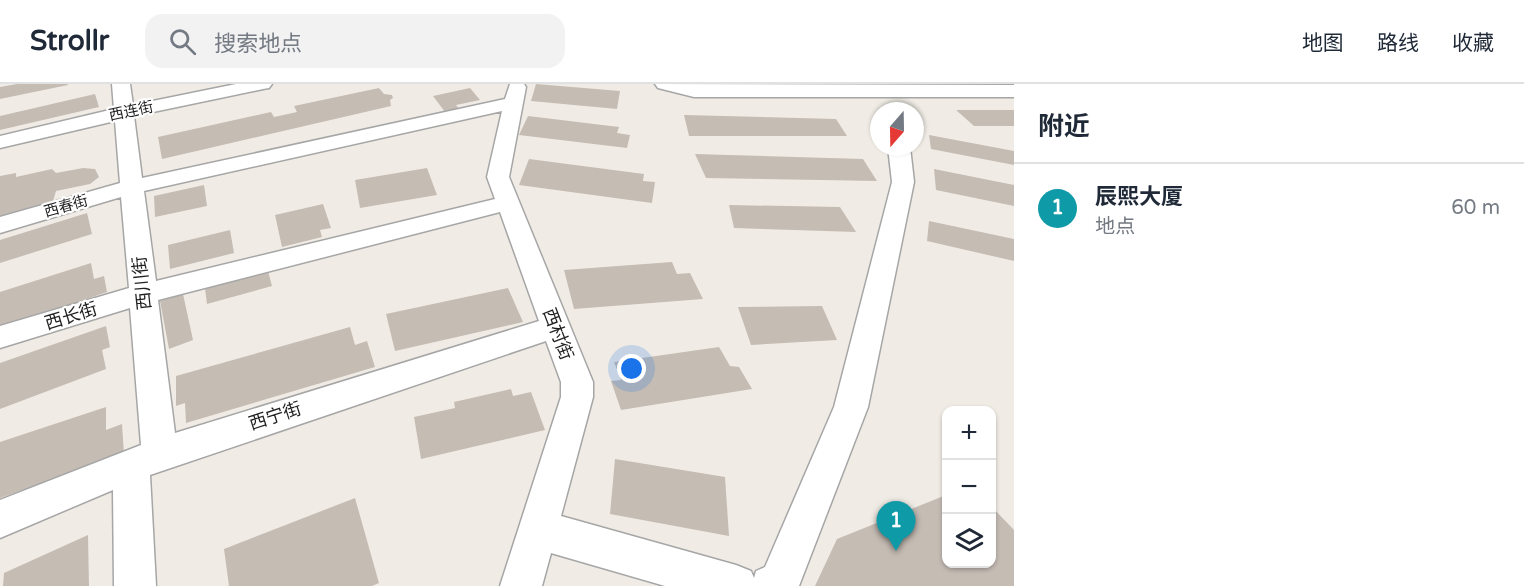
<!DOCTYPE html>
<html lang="zh">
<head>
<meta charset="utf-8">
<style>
  :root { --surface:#fff; --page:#f2f2f3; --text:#1f2937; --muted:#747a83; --line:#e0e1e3; --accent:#d93025 }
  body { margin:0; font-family:"Varela Round","Noto Sans SC",sans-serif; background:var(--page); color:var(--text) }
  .controls { position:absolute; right:18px; bottom:18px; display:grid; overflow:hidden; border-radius:12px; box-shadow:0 2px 4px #0004 }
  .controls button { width:54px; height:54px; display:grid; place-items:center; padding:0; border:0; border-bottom:2px solid var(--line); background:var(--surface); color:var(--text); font:30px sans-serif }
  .compass { position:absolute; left:870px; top:18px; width:54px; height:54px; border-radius:50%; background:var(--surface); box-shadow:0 2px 4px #0004; rotate:200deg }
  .you { position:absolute; left:632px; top:285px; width:21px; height:21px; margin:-15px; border:4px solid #fff; border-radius:50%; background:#1a73e8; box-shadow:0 0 0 9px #1a73e833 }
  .badge { display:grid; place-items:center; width:39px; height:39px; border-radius:50%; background:var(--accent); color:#fff; font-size:20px; font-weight:700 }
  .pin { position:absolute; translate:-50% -50px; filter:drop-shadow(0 2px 3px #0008) }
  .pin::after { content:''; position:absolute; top:32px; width:21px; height:18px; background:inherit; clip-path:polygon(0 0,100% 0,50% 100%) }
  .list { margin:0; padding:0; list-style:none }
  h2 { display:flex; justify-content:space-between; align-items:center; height:78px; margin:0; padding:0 24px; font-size:26px }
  h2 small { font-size:20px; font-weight:400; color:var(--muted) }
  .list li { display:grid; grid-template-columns:39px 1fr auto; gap:18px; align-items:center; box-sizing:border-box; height:90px; padding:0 24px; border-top:2px solid var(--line) }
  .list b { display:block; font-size:22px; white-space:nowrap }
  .list p { margin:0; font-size:20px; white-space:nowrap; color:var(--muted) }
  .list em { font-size:20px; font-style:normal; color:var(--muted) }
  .icon { flex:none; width:33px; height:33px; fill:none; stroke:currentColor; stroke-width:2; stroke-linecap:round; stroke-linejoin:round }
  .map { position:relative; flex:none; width:1014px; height:502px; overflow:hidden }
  header { display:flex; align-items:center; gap:36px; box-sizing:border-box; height:84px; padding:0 30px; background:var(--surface); border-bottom:2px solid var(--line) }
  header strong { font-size:28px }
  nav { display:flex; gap:33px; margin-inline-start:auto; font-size:21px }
  .search { width:420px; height:54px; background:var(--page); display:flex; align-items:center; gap:15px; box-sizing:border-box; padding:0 21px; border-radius:18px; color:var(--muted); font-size:22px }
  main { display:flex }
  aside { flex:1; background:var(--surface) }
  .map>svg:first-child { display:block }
  .building { fill:#c5bcb4 }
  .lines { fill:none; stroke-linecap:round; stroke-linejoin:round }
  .street-casing { stroke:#a6a6a6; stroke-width:3 }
  .street { fill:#fff; fill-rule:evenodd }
  .labels { text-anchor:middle; stroke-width:4.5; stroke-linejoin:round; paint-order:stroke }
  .far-street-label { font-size:15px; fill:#1f1f1f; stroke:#fff }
  .street-label { font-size:18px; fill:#1f1f1f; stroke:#fff }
</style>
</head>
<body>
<header>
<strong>Strollr</strong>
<div class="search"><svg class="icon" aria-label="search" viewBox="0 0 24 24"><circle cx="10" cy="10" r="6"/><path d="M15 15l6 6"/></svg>搜索地点</div>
<nav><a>地图</a><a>路线</a><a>收藏</a></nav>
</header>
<main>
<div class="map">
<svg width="1014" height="502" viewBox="0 0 1014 502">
  <rect width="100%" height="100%" fill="#f0ece5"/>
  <g class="building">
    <polygon points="17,0 68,0 68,1 0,15 0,3"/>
    <polygon points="536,0 620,7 617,25 531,17"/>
    <polygon points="379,4 384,10 392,11 393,14 390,16 391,22 162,75 158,53 271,28 274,33 297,28 294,22"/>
    <polygon points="470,4 480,16 456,21 459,25 445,28 433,12"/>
    <polygon points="95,10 99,23 0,46 0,32"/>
    <polygon points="956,26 1014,26 1014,42 974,42"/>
    <polygon points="684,31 836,35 847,52 689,52"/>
    <polygon points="528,32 619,43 617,49 630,51 627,64 519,51"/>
    <polygon points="929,51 1014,67 1014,81 931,65"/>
    <polygon points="695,70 863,75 877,97 706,94"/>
    <polygon points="529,75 644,90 643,97 655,98 652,119 519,101"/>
    <polygon points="83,84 95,85 99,93 90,100 56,107 53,117 44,125 0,136 0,92 16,89 16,93 52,85 56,89"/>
    <polygon points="427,84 437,111 360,124 355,96"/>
    <polygon points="934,85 1014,101 1014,122 936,106"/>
    <polygon points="204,101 207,122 155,133 154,112"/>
    <polygon points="323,120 331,144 320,146 322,153 282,163 275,131"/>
    <polygon points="729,121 840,123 856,148 734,144"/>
    <polygon points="87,129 92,150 0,179 0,156"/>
    <polygon points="929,137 1014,155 1014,177 927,157"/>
    <polygon points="230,146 234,169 170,185 168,161"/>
    <polygon points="672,178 677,190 690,189 703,215 574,225 564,186"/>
    <polygon points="91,179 94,195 104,192 107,208 0,244 0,208"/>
    <polygon points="268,187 272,202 207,220 205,204"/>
    <polygon points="508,204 523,238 395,267 386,230"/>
    <polygon points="183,210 193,256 169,265 160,217"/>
    <polygon points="822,222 837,256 751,261 738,223"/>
    <polygon points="106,242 110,263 102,266 106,285 0,325 0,279"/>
    <polygon points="350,243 355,261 367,257 375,283 186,339 185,319 176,322 176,292"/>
    <polygon points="719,263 730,282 739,283 752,305 621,326 611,297 621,296 614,278"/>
    <polygon points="511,305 513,312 531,308 545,346 421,375 414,333 455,324 454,318"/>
    <polygon points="106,323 106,346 122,340 124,370 0,414 0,358"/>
    <polygon points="615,375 725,393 729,452 610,430"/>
    <polygon points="946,411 946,480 992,480 992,423 1014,446 1014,502 815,502 837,455"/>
    <polygon points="355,414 379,499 372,502 229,502 224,465"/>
    <polygon points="88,451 89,502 3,502 4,489"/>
  </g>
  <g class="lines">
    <defs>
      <g id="street">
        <path d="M112,0h18l3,21 103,-21h36l-3,4 -6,1 -129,27 8,62 363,-79 5,-15h14l2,3 -17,90 84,205v15l-32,119 175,49 15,6 3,7 2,-7 9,-4 69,-160 58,-225 -4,-35h22l4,35 -46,225 -69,179h-134l-114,-33 -9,33h-42l61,-189v-15l-15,-41 -396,134 6,111h-42l-1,-96 -113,48v-38l141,-55 -11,-137 -130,40v-22l129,-38 -8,-91 -121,36v-16l120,-34 -5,-62 -115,27v-12l114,-27zM502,27l-15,66 8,22 -339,82 -12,-90zM500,128l39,109 -364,112 -17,-133z"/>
        <polygon points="655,0 1014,1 1014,13 694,13 658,4"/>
      </g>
    </defs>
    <use href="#street" class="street-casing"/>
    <use href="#street" class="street"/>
  </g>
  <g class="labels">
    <g class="far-street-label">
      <text transform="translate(131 27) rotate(-12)" y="5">西连街</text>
      <text transform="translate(66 122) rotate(-16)" y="5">西春街</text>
    </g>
    <g class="street-label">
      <text transform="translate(142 199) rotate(-96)" y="6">西川街</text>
      <text transform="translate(71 232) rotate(-17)" y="6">西长街</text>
      <text transform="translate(558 250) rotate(69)" y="6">西村街</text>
      <text transform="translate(275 332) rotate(-18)" y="6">西宁街</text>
    </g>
  </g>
</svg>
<div class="controls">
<button>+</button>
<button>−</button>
<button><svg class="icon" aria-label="layers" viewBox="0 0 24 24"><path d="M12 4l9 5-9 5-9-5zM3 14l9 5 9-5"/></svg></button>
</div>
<svg class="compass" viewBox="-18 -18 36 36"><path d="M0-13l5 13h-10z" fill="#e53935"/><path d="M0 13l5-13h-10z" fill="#747a83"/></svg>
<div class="you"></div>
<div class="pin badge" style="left:896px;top:467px;background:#0f9aa8">1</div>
</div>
<aside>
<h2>附近<small></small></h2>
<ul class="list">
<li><span class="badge" style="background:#0f9aa8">1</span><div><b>辰熙大厦</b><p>地点</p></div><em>60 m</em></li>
</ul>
</aside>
</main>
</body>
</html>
